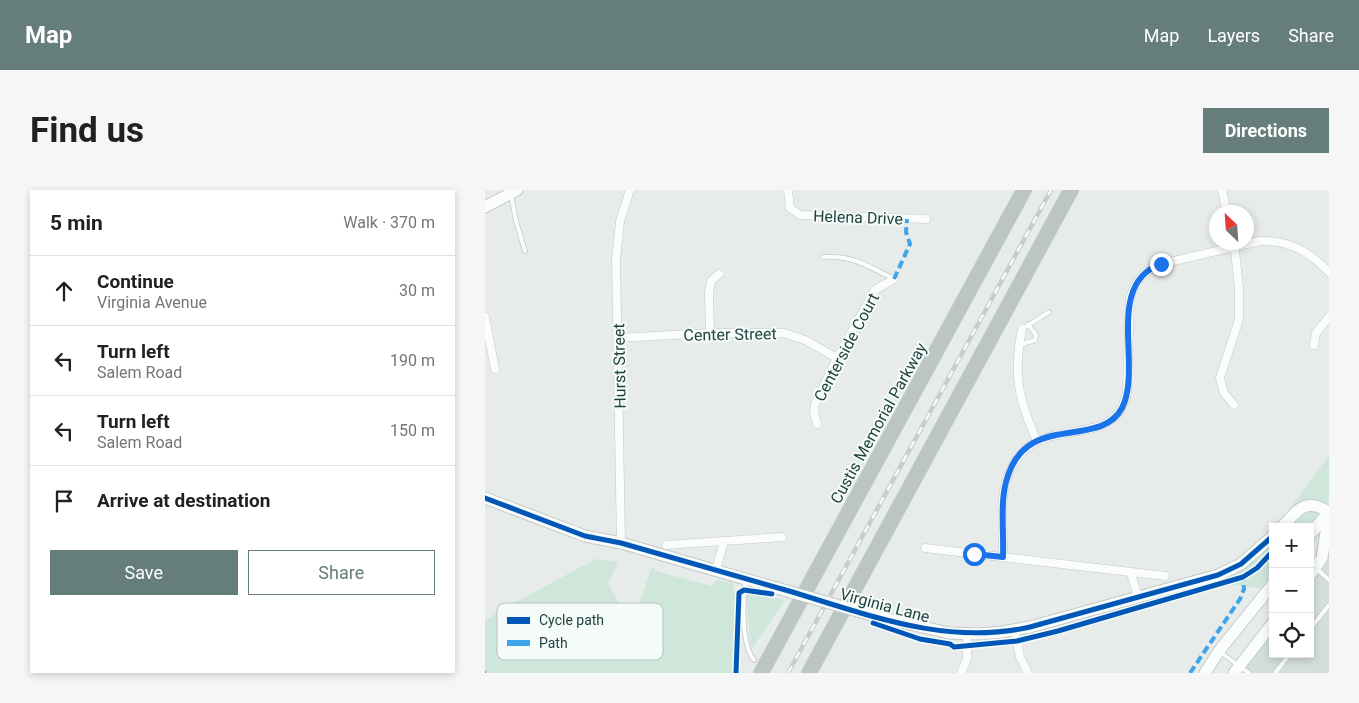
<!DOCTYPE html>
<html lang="en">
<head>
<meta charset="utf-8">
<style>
  :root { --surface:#fff; --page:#f6f6f6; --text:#202124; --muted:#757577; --line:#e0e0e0; --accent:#667e7b }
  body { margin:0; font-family:Roboto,sans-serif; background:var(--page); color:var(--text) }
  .controls { position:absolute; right:15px; bottom:15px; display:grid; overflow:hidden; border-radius:0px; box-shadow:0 2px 8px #0003 }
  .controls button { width:45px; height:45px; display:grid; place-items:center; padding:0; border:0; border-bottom:1px solid var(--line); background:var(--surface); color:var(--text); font:25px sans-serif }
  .compass { position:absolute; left:724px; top:15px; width:45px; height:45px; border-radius:50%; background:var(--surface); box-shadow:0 2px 8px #0003; rotate:335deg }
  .stop { position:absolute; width:15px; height:15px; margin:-11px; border:4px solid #1a73e8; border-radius:50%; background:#fff }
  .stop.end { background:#1a73e8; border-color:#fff; box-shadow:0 1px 5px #0008 }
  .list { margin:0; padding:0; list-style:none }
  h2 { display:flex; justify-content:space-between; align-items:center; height:65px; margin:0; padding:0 20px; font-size:21px }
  h2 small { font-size:16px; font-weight:400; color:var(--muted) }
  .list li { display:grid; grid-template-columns:32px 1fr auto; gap:15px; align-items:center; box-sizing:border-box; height:70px; padding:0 20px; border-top:1px solid var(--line) }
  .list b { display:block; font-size:19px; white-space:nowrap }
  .list p { margin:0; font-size:16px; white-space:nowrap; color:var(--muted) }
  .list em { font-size:16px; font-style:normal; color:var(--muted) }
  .actions { display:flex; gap:10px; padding:15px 20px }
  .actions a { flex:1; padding:11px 0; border:1px solid var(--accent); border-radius:0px; text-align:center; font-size:18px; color:var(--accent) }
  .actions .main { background:var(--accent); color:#fff }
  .icon { flex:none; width:28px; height:28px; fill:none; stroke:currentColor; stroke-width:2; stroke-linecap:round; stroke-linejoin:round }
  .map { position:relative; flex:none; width:844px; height:483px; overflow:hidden; border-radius:0px }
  header { display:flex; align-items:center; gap:30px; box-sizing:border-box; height:70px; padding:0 25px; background:var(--accent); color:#fff }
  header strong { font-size:24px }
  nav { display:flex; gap:28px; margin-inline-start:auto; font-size:18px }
  .intro { display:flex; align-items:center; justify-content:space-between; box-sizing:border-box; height:120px; padding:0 30px }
  h1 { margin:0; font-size:35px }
  .button { padding:12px 22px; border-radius:0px; background:var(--accent); color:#fff; font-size:18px; font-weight:700 }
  main { display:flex; gap:30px; padding:0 30px }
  aside { flex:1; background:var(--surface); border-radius:0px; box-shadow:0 2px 8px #0003 }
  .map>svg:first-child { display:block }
  .built { fill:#d4dfdb }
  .green { fill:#cfe6da }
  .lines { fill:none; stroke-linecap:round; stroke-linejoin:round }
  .lane-casing { stroke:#c4c9c8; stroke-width:5.5 }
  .street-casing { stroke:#c4c9c8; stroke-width:9 }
  .secondary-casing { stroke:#c2cac8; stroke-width:13 }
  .highway-casing { stroke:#c1cbca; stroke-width:16 }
  .lane { stroke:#fbfcfc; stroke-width:4 }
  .street { stroke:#fbfcfc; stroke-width:8 }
  .secondary { stroke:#fbfcfc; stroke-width:11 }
  .highway { stroke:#bbc5c4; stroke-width:14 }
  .rail-casing { stroke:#c8cdcc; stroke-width:4.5 }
  .rail { stroke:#f5fbf9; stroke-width:2.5; stroke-dasharray:8; stroke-linecap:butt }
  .secondary-bridge-casing { stroke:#c2cac8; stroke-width:13; stroke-linecap:butt }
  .secondary-bridge { stroke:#fbfcfc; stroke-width:11 }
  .quiet { stroke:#3ea4ec; stroke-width:4; stroke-dasharray:8 4; stroke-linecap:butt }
  .cycleway-casing { stroke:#f5fbf9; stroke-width:8 }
  .cycleway { stroke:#0057b8; stroke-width:5 }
  .route { stroke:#1a73e8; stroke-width:6 }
  .labels { text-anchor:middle; stroke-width:4; stroke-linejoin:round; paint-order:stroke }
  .street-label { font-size:16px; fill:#21433f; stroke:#f5fbf9 }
  .key { fill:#f5fbf9; stroke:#b5c4c1; stroke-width:1 }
  .key-label { font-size:14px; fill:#21433f }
</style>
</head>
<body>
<header>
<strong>Map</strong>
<nav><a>Map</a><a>Layers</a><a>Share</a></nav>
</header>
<div class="intro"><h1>Find us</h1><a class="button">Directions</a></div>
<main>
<aside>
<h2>5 min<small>Walk · 370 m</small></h2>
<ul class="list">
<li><svg class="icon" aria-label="ahead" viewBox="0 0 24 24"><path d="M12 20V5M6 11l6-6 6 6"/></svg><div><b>Continue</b><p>Virginia Avenue</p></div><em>30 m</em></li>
<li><svg class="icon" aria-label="left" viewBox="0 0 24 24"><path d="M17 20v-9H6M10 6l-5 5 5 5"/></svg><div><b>Turn left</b><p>Salem Road</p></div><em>190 m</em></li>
<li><svg class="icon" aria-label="left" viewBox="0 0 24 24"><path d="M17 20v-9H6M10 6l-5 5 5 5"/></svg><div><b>Turn left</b><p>Salem Road</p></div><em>150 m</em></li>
<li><svg class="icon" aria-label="arrive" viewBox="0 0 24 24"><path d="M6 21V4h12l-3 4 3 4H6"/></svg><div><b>Arrive at destination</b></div></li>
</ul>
<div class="actions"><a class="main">Save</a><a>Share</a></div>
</aside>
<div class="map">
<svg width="844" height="483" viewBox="0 0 844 483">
  <rect width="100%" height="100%" fill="#e7eceb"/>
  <polygon class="built" points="844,365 844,483 753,483 788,438 788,464 825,464 825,390"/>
  <g class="green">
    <polygon points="844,265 844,311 825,337 802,337 816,323 804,320"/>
    <polygon points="788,351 788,386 778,399 744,394 737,389"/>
    <polygon points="111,369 133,372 123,393 137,419 144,421 153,418 166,379 168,377 170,381 227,396 232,390 248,393 249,402 252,403 259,423 247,483 0,483 0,431 18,419"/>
    <polygon points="261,403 300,410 266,460"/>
  </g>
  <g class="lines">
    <defs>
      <g id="lane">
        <polyline points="26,5 31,31 40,61"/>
        <path d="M338,67c29,-2 45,9 71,22"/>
        <polyline points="537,139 564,122"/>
        <polyline points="535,155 550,150 551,145 543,134"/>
        <polyline points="831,378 844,390"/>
        <path d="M260,392c-2,20 -4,62 9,78"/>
        <polyline points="825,439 844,415"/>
        <polyline points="735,462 764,483"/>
        <polyline points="790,483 805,464"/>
      </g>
      <g id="street">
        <polyline points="303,0 305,18 315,25 441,29"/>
        <polyline points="737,0 742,22"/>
        <polyline points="0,127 10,179"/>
        <path d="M537,139c-9,45 -4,70 15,112"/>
        <polyline points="225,143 224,103 226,91 234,84"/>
        <polyline points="133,148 225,143 299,143 320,150 352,168"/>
        <polyline points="829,155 831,143 844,127"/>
        <polyline points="749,215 739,203 735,188 754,129 754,98 749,52"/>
        <polyline points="332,234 329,222 330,214 352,168 390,100 409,89"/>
        <polyline points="136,353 131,70 135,31 145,0"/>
        <polyline points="181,355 297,347"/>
        <polyline points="440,358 680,386"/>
        <path d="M518,367c1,-26 -5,-59 6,-84 28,-67 105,-16 118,-81l3,-94c5,-17 15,-28 31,-34l99,-23c30,-1 49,11 69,31"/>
        <polyline points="231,380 239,351"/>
        <polyline points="646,383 653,407"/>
        <polyline points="530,440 535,467 543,483"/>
        <polyline points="476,483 482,469 482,444"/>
      </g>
      <g id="secondary">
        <polyline points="0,17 32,0"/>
        <polyline points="0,308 100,346 136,353 288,397"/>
        <path d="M797,337c16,-17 23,-30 47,-15"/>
        <polyline points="825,345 841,325"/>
        <polyline points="825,385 837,368 844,323"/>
        <polyline points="390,426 464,443 494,444 517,442 545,437 733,385 756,374 788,346"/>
        <polyline points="720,483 734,461 788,394"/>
        <polyline points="749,483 788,433"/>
      </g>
      <g id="highway">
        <polyline points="276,483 539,0"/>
        <polyline points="324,483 586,0"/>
      </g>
    </defs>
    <use href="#lane" class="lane-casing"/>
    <use href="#street" class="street-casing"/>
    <use href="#secondary" class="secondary-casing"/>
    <use href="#highway" class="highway-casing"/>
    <use href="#lane" class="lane"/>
    <use href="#street" class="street"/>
    <use href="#secondary" class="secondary"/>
    <use href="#highway" class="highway"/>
    <defs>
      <polyline id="rail" points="303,483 566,0"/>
    </defs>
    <use href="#rail" class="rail-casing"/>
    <use href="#rail" class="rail"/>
    <defs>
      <polyline id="secondary-bridge" points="288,397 390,426"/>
    </defs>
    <use href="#secondary-bridge" class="secondary-bridge-casing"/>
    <use href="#secondary-bridge" class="secondary-bridge"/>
    <g class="quiet">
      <polyline points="409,89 425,54 421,42 422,29"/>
      <polyline points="0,483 1,483"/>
      <polyline points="705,483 755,409 759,399 758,387"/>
    </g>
    <defs>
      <g id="cycleway">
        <path d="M0,308l100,38 36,7c56,16 112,32 168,48 80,24 157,55 241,36l188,-52 23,-11 32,-28"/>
        <polyline points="388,433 435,449 465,454 469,457 532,451 573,441 758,387 772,378 788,361"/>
        <polyline points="251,483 254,403 259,400 287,404"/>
      </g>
    </defs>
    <use href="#cycleway" class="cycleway-casing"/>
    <use href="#cycleway" class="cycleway"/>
  </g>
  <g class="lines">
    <path class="route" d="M489,364l29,3c1,-24 -3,-52 3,-75 19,-73 93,-31 116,-74 21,-41 -18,-124 39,-144"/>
  </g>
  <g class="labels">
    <g class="street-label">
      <text transform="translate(373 27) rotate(2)" y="6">Helena Drive</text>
      <text transform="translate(245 144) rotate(-1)" y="6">Center Street</text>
      <text transform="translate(361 157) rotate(-62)" y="6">Centerside Court</text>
      <text transform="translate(134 176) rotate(-91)" y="6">Hurst Street</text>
      <text transform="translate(393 233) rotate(-61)" y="6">Custis Memorial Parkway</text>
      <text transform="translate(400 415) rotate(15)" y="6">Virginia Lane</text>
    </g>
  </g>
  <rect x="12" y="413" width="166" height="57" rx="8" class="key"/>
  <rect x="22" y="427" width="23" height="7" fill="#0057b8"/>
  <rect x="22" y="450" width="23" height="6" fill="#3ea4ec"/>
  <g class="key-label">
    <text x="54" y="435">Cycle path</text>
    <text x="54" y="458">Path</text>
  </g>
</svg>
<div class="controls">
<button>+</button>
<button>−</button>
<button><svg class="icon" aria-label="locate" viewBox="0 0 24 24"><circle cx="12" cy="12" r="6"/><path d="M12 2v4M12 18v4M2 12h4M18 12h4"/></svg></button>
</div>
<svg class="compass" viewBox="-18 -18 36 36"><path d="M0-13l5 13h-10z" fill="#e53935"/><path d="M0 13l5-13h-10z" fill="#757577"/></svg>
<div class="stop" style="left:489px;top:364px"></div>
<div class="stop end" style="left:676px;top:74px"></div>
</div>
</main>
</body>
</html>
